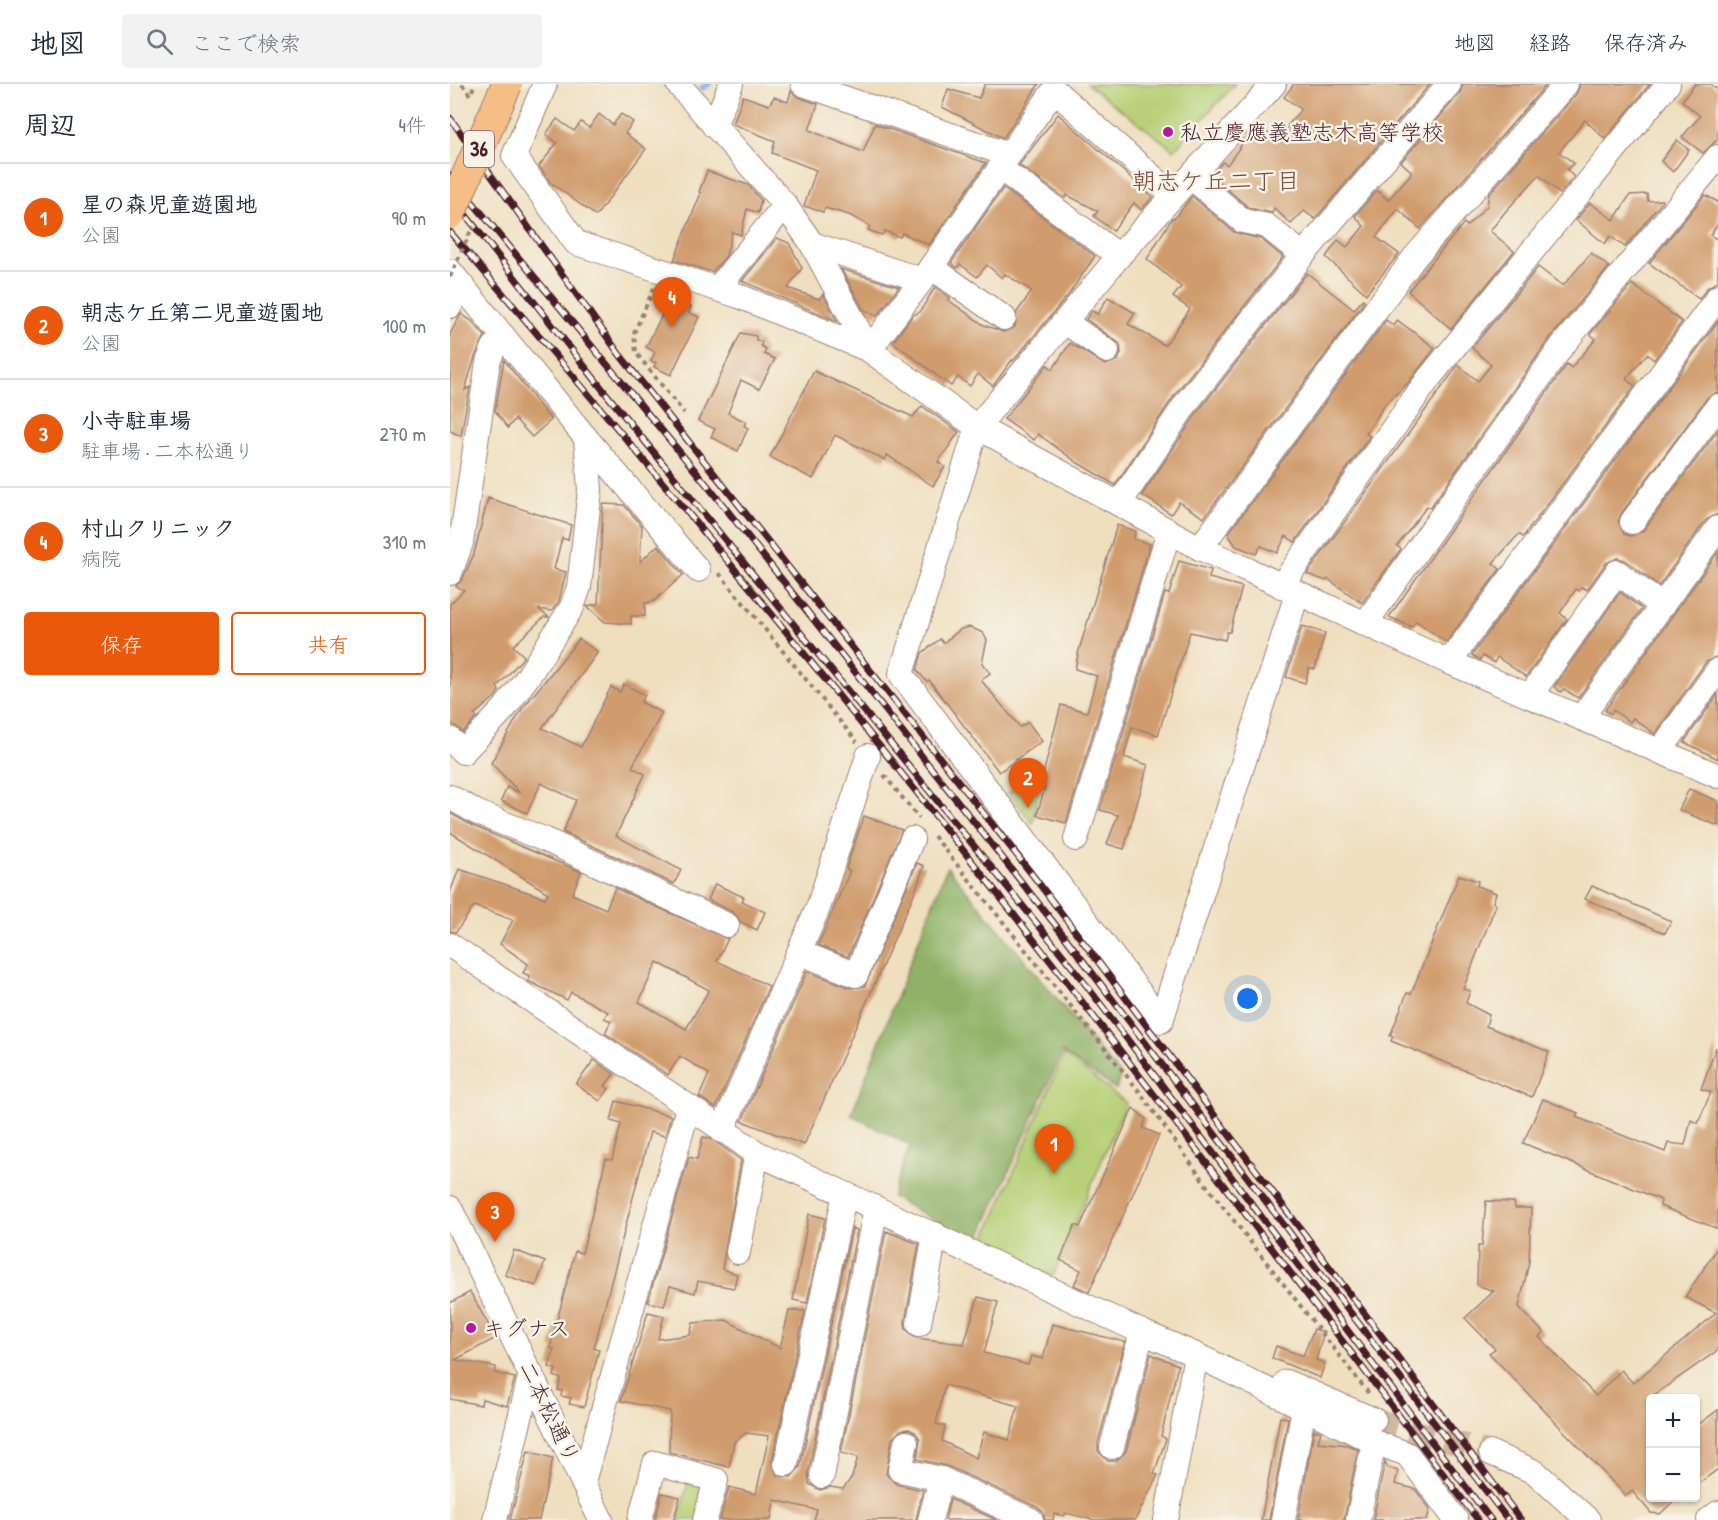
<!DOCTYPE html>
<html lang="ja">
<head>
<meta charset="utf-8">
<style>
  :root { --surface:#fff; --page:#f2f2f3; --text:#1f2937; --muted:#747a83; --line:#e0e1e3; --accent:#ea580c }
  body { margin:0; font-family:"Patrick Hand","Klee One",sans-serif; background:var(--page); color:var(--text) }
  .controls { position:absolute; right:18px; bottom:18px; display:grid; overflow:hidden; border-radius:6px; box-shadow:0 2px 4px #0004 }
  .controls button { width:54px; height:54px; display:grid; place-items:center; padding:0; border:0; border-bottom:2px solid var(--line); background:var(--surface); color:var(--text); font:30px sans-serif }
  .you { position:absolute; left:798px; top:915px; width:21px; height:21px; margin:-15px; border:4px solid #fff; border-radius:50%; background:#1a73e8; box-shadow:0 0 0 9px #1a73e833 }
  .badge { display:grid; place-items:center; width:39px; height:39px; border-radius:50%; background:var(--accent); color:#fff; font-size:20px; font-weight:700 }
  .pin { position:absolute; translate:-50% -50px; filter:drop-shadow(0 2px 3px #0008) }
  .pin::after { content:''; position:absolute; top:32px; width:21px; height:18px; background:inherit; clip-path:polygon(0 0,100% 0,50% 100%) }
  .list { margin:0; padding:0; list-style:none }
  h2 { display:flex; justify-content:space-between; align-items:center; height:78px; margin:0; padding:0 24px; font-size:26px }
  h2 small { font-size:20px; font-weight:400; color:var(--muted) }
  .list li { display:grid; grid-template-columns:39px 1fr auto; gap:18px; align-items:center; box-sizing:border-box; height:108px; padding:0 24px; border-top:2px solid var(--line) }
  .list b { display:block; font-size:22px; white-space:nowrap }
  .list p { margin:0; font-size:20px; white-space:nowrap; color:var(--muted) }
  .list em { font-size:20px; font-style:normal; color:var(--muted) }
  .actions { display:flex; gap:12px; padding:18px 24px }
  .actions a { flex:1; padding:14px 0; border:2px solid var(--accent); border-radius:6px; text-align:center; font-size:21px; color:var(--accent) }
  .actions .main { background:var(--accent); color:#fff }
  .icon { flex:none; width:33px; height:33px; fill:none; stroke:currentColor; stroke-width:2; stroke-linecap:round; stroke-linejoin:round }
  .map { position:relative; flex:none; width:1268px; height:1436px; overflow:hidden }
  header { display:flex; align-items:center; gap:36px; box-sizing:border-box; height:84px; padding:0 30px; background:var(--surface); border-bottom:2px solid var(--line) }
  header strong { font-size:28px }
  nav { display:flex; gap:33px; margin-inline-start:auto; font-size:21px }
  .search { width:420px; height:54px; background:var(--page); display:flex; align-items:center; gap:15px; box-sizing:border-box; padding:0 21px; border-radius:6px; color:var(--muted); font-size:22px }
  main { display:flex }
  aside { flex:1; background:var(--surface) }
  .map>svg:first-child { display:block }
  .green { fill:#b5d076; stroke:#807850; stroke-width:1.5 }
  .forest { fill:#90b267; stroke:#6d6849; stroke-width:1.5 }
  .lines { fill:none; stroke-linecap:round; stroke-linejoin:round }
  .stream { stroke:#73a2dc; stroke-width:6 }
  .building { fill:#d09c6d; fill-rule:evenodd }
  .minor-tunnel { stroke:#ceb9a1; stroke-width:24; stroke-dasharray:24 12; stroke-linecap:butt }
  .minor-casing { stroke:#9c7f75; stroke-width:26 }
  .path { stroke:#9c7f75; stroke-width:4; stroke-dasharray:4.5 4.5; stroke-linecap:butt }
  .minor { stroke:#fff; stroke-width:24 }
  .rail-casing { stroke:#4a1f2b; stroke-width:7 }
  .rail { stroke:#f7f3e8; stroke-width:4.5; stroke-dasharray:14; stroke-linecap:butt }
  .major-bridge-casing { stroke:#9c7f75; stroke-width:32; stroke-linecap:butt }
  .path-bridge { stroke:#9c7f75; stroke-width:4; stroke-dasharray:4.5 4.5; stroke-linecap:butt }
  .major-bridge { stroke:#f6be87; stroke-width:30 }
  .poi-dot { fill:#b5179e; stroke:#f7f3e8; stroke-width:2 }
  .labels { text-anchor:middle; stroke-width:5; stroke-linejoin:round; paint-order:stroke }
  .shield { fill:#f7f3e8; stroke:#7e5f64; stroke-width:1.5 }
  .shield-label { font-size:21px; font-weight:bold; fill:#4a1f2b }
  .poi-label { font-size:22px; fill:#4a1f2b; stroke:#f7f3e8; text-anchor:start }
  .street-label { font-size:22px; fill:#4a1f2b; stroke:#f7f3e8 }
  .neighbourhood-label { font-size:24px; fill:#794b42; stroke:#f7f3e8 }
</style>
</head>
<body>
<header>
<strong>地図</strong>
<div class="search"><svg class="icon" aria-label="search" viewBox="0 0 24 24"><circle cx="10" cy="10" r="6"/><path d="M15 15l6 6"/></svg>ここで検索</div>
<nav><a>地図</a><a>経路</a><a>保存済み</a></nav>
</header>
<main>
<aside>
<h2>周辺<small>4件</small></h2>
<ul class="list">
<li><span class="badge">1</span><div><b>星の森児童遊園地</b><p>公園</p></div><em>90 m</em></li>
<li><span class="badge">2</span><div><b>朝志ケ丘第二児童遊園地</b><p>公園</p></div><em>100 m</em></li>
<li><span class="badge">3</span><div><b>小寺駐車場</b><p>駐車場 · 二本松通り</p></div><em>270 m</em></li>
<li><span class="badge">4</span><div><b>村山クリニック</b><p>病院</p></div><em>310 m</em></li>
</ul>
<div class="actions"><a class="main">保存</a><a>共有</a></div>
</aside>
<div class="map">
<svg width="1268" height="1436" viewBox="0 0 1268 1436">
  <rect width="100%" height="100%" fill="#f7f3e8"/>
  <filter id="ink" filterUnits="userSpaceOnUse"><feTurbulence type="fractalNoise" baseFrequency=".0167" numOctaves="2"/><feDisplacementMap in="SourceGraphic" scale="12" xChannelSelector="R" yChannelSelector="G"/><feConvolveMatrix kernelMatrix="1 2 1 2 8 2 1 2 1" color-interpolation-filters="sRGB"/></filter>
  <filter id="wash" filterUnits="userSpaceOnUse"><feTurbulence type="fractalNoise" baseFrequency=".008" numOctaves="4" result="noise"/><feDisplacementMap in="SourceGraphic" scale="24" xChannelSelector="R" yChannelSelector="G"/><feGaussianBlur stdDeviation="1.35" result="paint"/><feColorMatrix in="noise" values="0 0 0 0 0 0 0 0 0 0 0 0 0 0 0 0 0 1.4 0 .05"/><feComposite in="paint" operator="in"/></filter>
  <g filter="url(#wash)">
    <rect width="100%" height="100%" fill="#efdfbf"/>
    <g class="green">
      <polygon points="637,0 785,0 724,66"/>
      <polygon points="593,684 583,739 558,709"/>
      <polygon points="614,970 676,1019 603,1192 532,1162"/>
      <polygon points="238,1399 258,1403 248,1436 228,1436"/>
    </g>
    <polygon class="forest" points="497,783 671,992 666,1005 612,968 527,1159 442,1113 460,1061 401,1031"/>
    <g class="lines">
      <polyline class="stream" points="252,4 259,0"/>
    </g>
    <g id="blocks">
      <g class="building">
        <polygon points="535,0 589,0 553,54 492,23 498,5 529,14"/>
        <polygon points="844,0 980,0 865,135 854,127 841,140 824,124 822,129 799,124 761,91 773,78 777,81 806,41 827,55 851,25 834,13"/>
        <polygon points="1013,0 1097,0 970,145 948,125 926,153 949,170 916,210 876,173 888,156 897,163 914,142 905,132 927,106 938,116 960,91 961,87 951,78 1010,9"/>
        <polygon points="1130,0 1200,0 1155,55 1135,36 1109,68 1124,79 1117,86 1124,93 1110,110 1089,91 1055,128 1040,147 1064,167 1001,245 958,207 1014,139 1017,142 1037,122 1039,110 1127,9"/>
        <polygon points="1245,0 1261,0 1268,6 1268,55 1253,69 1232,53 1250,32 1232,17"/>
        <polygon points="341,7 348,13 368,20 359,46 413,68 425,40 536,79 479,161 452,149 450,153 435,147 432,151 418,146 420,142 399,131 375,124 373,128 354,122 366,86 322,69 325,57 283,40 293,12 319,21 324,13 338,18"/>
        <polygon points="149,30 163,41 171,30 183,38 175,49 196,65 146,132 100,98 89,82 107,59 96,50 107,35 124,47 131,38 139,44"/>
        <polygon points="608,30 703,113 691,126 684,119 663,147 644,132 648,127 617,111 615,114 569,81"/>
        <polygon points="1227,56 1239,66 1223,88 1211,77"/>
        <polygon points="257,87 298,101 311,116 308,129 297,125 291,151 282,148 276,172 262,188 224,176 251,109 249,108"/>
        <polygon points="553,104 645,172 619,210 563,277 562,276 543,302 528,290 520,302 508,293 501,302 443,258 463,231 470,228 485,203 500,214 498,216 534,241 553,248 565,243 567,228 582,207 555,190 552,194 537,181 527,193 510,180 507,184 501,179"/>
        <polygon points="1197,110 1198,117 1212,116 1212,118 1175,163 1160,152 1155,160 1126,136 1140,119 1164,136 1180,111"/>
        <polygon points="1255,111 1268,118 1268,140 1260,151 1268,156 1268,197 1257,204 1249,215 1199,179"/>
        <polygon points="742,112 784,148 811,155 833,173 726,309 665,401 628,379 588,350 584,356 554,335 597,281 603,285 620,259 655,281 668,276 671,269 670,260 636,235 642,227 648,230 658,213 685,229 678,240 714,261 718,257 740,225 723,213 731,203 697,175 722,134 725,134"/>
        <polygon points="327,154 339,159 352,184 338,204 369,215 373,210 387,237 292,197"/>
        <polygon points="1141,169 1159,183 1100,254 980,424 977,422 947,462 951,465 912,519 878,495 876,497 857,490 1008,281 1028,297 1041,281 1022,264 1088,183 1113,202"/>
        <polygon points="391,185 449,203 427,232 414,226"/>
        <polygon points="857,189 904,226 913,215 915,217 754,434 729,418 721,430 692,411 749,326"/>
        <polygon points="1182,200 1232,238 1204,276 1197,270 1176,295 1185,302 1073,453 1069,450 1043,479 1050,485 996,558 966,537 962,543 939,533 1117,280 1121,284 1146,255 1140,250"/>
        <polygon points="221,213 241,222 239,229 249,233 221,291 204,283 206,279 201,277 205,268 196,263"/>
        <polygon points="11,230 22,237 35,252 25,273 15,306 20,303 11,352 0,347 0,250"/>
        <polygon points="936,236 944,242 947,236 985,264 958,299 935,320 916,350 920,352 845,458 836,452 827,469 811,462 806,470 786,462 778,450"/>
        <polygon points="1268,237 1268,308 1257,314 1171,430 1168,437 1174,450 1181,452 1193,447 1268,346 1268,430 1256,436 1209,502 1175,476 1168,474 1156,479 1137,506 1132,503 1129,507 1126,505 1110,529 1117,535 1076,593 1047,573 1044,579 1033,572 1030,576 1027,574 1022,571"/>
        <polygon points="291,249 306,252 306,256 312,258 311,262 316,265 314,270 325,275 309,305 291,296 278,329 296,338 294,342 298,344 288,367 261,353 265,345 248,337"/>
        <polygon points="54,276 101,336 82,353 65,335 58,344 45,327"/>
        <polygon points="364,287 463,333 472,322 509,348 488,378 495,383 483,402 437,371 435,376 385,351 363,395 320,373"/>
        <polygon points="38,414 121,441 118,456 112,454 104,485 116,488 109,517 102,527 88,525 99,533 94,533 63,562 74,572 72,575 47,603 49,607 45,613 24,631 27,633 13,648 0,638 0,520 14,506 6,502 13,494 24,470"/>
        <polygon points="153,420 174,421 192,442 190,478 208,461 233,491 204,517 195,519 195,532 181,532 181,540 155,538 137,522 148,520"/>
        <polygon points="667,441 685,447 684,455 700,460 616,739 587,731 595,703 590,702 611,621 637,628 647,592 625,585 629,566"/>
        <polygon points="1268,468 1268,572 1256,578 1205,650 1183,634 1180,638 1163,626 1161,630 1155,626"/>
        <polygon points="729,477 761,486 759,494 792,503 780,548 777,548 775,556 740,548 708,651 682,643 674,673 698,681 674,765 657,760 668,731 650,726 715,509 719,510"/>
        <polygon points="1170,508 1192,525 1128,614 1114,605 1111,608 1104,603"/>
        <polygon points="852,542 875,549 865,585 859,584 855,599 836,593"/>
        <polygon points="520,543 533,549 537,556 532,579 540,589 531,596 570,643 578,638 592,657 549,688 479,596 477,598 467,586 472,569 490,555 493,559 511,545"/>
        <polygon points="129,555 148,568 92,644 131,663 161,603 170,608 174,600 195,611 191,618 212,629 182,683 195,690 166,752 231,786 224,800 113,748 126,716 91,699 77,729 51,717 57,703 70,709 41,679 72,625"/>
        <polygon points="1268,610 1268,675 1234,658"/>
        <polygon points="1239,705 1268,717 1268,742 1229,726"/>
        <path d="M0,729l23,13 108,46 -9,22 34,15 9,-21 113,51 -11,22 52,25 -53,122 -17,-11 10,-23 -29,-18 -12,19 -63,-42 6,-12 -7,-3 4,-6 -37,-20 -4,8 -39,-19 2,-5 -7,-3 5,-9 -28,-20 13,-24 -39,-14 -18,26 -6,-1v-38l9,-24 86,29 3,-5 -98,-61zM207,878l52,28 -23,39 -47,-27z"/>
        <polygon points="414,732 452,746 398,873 368,861 400,787 396,784"/>
        <polygon points="467,779 474,782 466,805 354,1061 292,1037 357,887 401,904 415,902"/>
        <polygon points="1009,791 1028,797 1027,802 1046,809 1043,818 1046,821 1013,905 1020,907 1016,919 1039,931 1036,942 1099,968 1082,1013 941,957 943,952 940,952 957,909 961,910"/>
        <polygon points="265,800 294,813 292,817 315,828 307,846 291,838 283,828 258,816"/>
        <polygon points="1142,802 1221,837 1215,849 1135,815"/>
        <polygon points="1266,963 1268,1145 1210,1122 1211,1116 1073,1059 1093,1015 1128,1029 1126,1033 1215,1068 1218,1059 1235,1061 1241,1036 1248,1039 1261,1008 1251,1005"/>
        <polygon points="144,976 164,990 155,1002 159,1005 150,1017 126,1000"/>
        <polygon points="166,1017 221,1032 215,1052 200,1048 144,1264 149,1266 134,1323 119,1320 121,1314 111,1312 112,1307 108,1306 111,1295 104,1292 106,1285 99,1283 104,1265 100,1264 125,1167 132,1169 156,1075 162,1076 171,1040 161,1037"/>
        <polygon points="683,1024 696,1035 693,1044 709,1051 639,1208 624,1201 631,1186 610,1176 625,1141 630,1143"/>
        <polygon points="253,1053 260,1054 291,1076 272,1185 287,1190 284,1204 248,1197 245,1209 220,1202 214,1222 198,1218 239,1073 247,1075"/>
        <polygon points="1036,1117 1064,1118 1065,1124 1081,1124 1079,1178 1069,1223 1094,1249 1089,1253 1146,1312 1171,1286 1183,1299 1266,1229 1235,1213 1268,1163 1268,1266 1200,1314 1200,1413 1228,1413 1210,1430 1201,1429 1182,1407 1176,1412 1039,1269 1045,1265 1015,1234 1044,1207 1027,1201 1028,1162 1032,1162"/>
        <polygon points="359,1130 375,1134 357,1219 343,1216"/>
        <path d="M402,1144l5,2 -49,243 1,11 11,6 10,-3 13,2 9,-12 6,-20 -17,-4 45,-222 33,13 -14,78 1,7 10,9 48,6 14,-47 20,5 -14,51 44,12 3,-9 12,3 9,-35 73,18 -27,101v8l10,10h8l10,-10 25,-97 27,11 -17,71 5,3 -12,35 4,1 -23,45h-41l-28,-7 -2,3 -10,-2 -1,6h-8l-2,-8 -6,-5 -90,-41 -30,-7 3,-20 -5,-7 -6,-3 -8,1 -9,9 -6,35 10,10 27,6 -7,30h-102l3,-10 -43,-10 -3,20h-51l9,-33 27,7 13,-58 -23,-3 -12,9 -5,25 -60,-15 1,-41 -49,-10 27,-89 16,4 -6,23 32,-4 3,-12 33,-3 54,28 9,-37h16l-33,150 5,14 14,2 9,-10zM495,1301l73,21 -9,34 -25,-8 -8,26 -34,-17 3,-15 -9,-2z"/>
        <polygon points="64,1166 95,1178 86,1202 55,1191"/>
        <polygon points="20,1208 46,1254 5,1276 46,1283 45,1289 65,1294 57,1322 32,1315 31,1321 0,1315 0,1219"/>
        <polygon points="864,1245 874,1248 866,1276 875,1279 870,1294 822,1274 826,1262 853,1272"/>
        <polygon points="1268,1326 1268,1385 1245,1402 1245,1343"/>
        <polygon points="830,1333 838,1334 819,1436 811,1436"/>
        <polygon points="864,1346 871,1348 868,1358 898,1361 908,1366 894,1436 848,1436"/>
        <polygon points="78,1367 103,1374 89,1436 60,1436"/>
        <polygon points="935,1377 937,1383 948,1387 945,1400 965,1405 980,1425 977,1436 923,1436"/>
        <polygon points="212,1409 230,1413 224,1436 205,1436"/>
        <polygon points="500,1415 547,1436 495,1436"/>
      </g>
    </g>
  </g>
  <g filter="url(#ink)">
    <use href="#blocks" fill-opacity="0" stroke="#9c7f75" stroke-width="1.5"/>
    <g class="lines">
      <polyline class="minor-tunnel" points="924,1336 1041,1369"/>
      <defs>
        <g id="minor">
          <polyline points="95,0 64,72 126,159 289,212 419,266 527,343 750,464 999,578 1268,692"/>
          <polyline points="228,0 335,121 362,160 419,266 472,196 604,6 723,111"/>
          <polyline points="353,0 559,71"/>
          <polyline points="824,0 669,172 527,343 451,590 711,937 847,510"/>
          <polyline points="264,42 281,0"/>
          <polyline points="550,84 669,172"/>
          <polyline points="741,93 793,137 817,142 853,171"/>
          <polyline points="362,160 472,196"/>
          <polyline points="481,183 554,234"/>
          <polyline points="0,187 136,354 140,406 129,503 122,523 79,591 54,625 13,668 0,655"/>
          <polyline points="267,205 335,121"/>
          <polyline points="0,222 10,200"/>
          <polyline points="615,238 657,267"/>
          <polyline points="136,354 248,486"/>
          <polyline points="669,420 737,318 853,171 999,0"/>
          <polyline points="1182,438 1268,322"/>
          <polyline points="750,464 964,174 1116,0"/>
          <polyline points="0,489 11,459 38,278 44,263 53,252"/>
          <polyline points="831,502 979,294 1218,0"/>
          <polyline points="915,540 1112,262 1268,73"/>
          <polyline points="999,578 1268,213"/>
          <polyline points="1080,612 1167,488 1212,522"/>
          <polyline points="1131,634 1268,444"/>
          <polyline points="1210,667 1268,586"/>
          <polyline points="0,713 28,729 96,756 277,841"/>
          <polyline points="626,755 719,447"/>
          <polyline points="0,861 307,1069 692,1248 746,1271 924,1358 957,1370 1006,1436"/>
          <polyline points="351,869 406,891 462,755"/>
          <polyline points="272,1047 368,824 418,672"/>
          <polyline points="0,1124 151,1436"/>
          <polyline points="288,1168 307,1069"/>
          <polyline points="469,1240 485,1150"/>
          <polyline points="836,1298 924,1336"/>
          <polyline points="456,1359 450,1386 491,1395"/>
          <polyline points="662,1363 692,1248"/>
          <polyline points="1041,1369 1085,1388 1138,1436"/>
          <polyline points="336,1380 395,1110"/>
          <polyline points="372,1392 426,1124"/>
          <polyline points="133,1398 238,1024"/>
          <polyline points="45,1436 81,1289"/>
          <polyline points="190,1436 205,1379 266,1396 255,1436"/>
          <polyline points="480,1436 491,1395 581,1436"/>
          <polyline points="716,1436 746,1271"/>
          <polyline points="833,1436 854,1324"/>
          <polyline points="908,1436 924,1358"/>
          <polyline points="1259,1436 1268,1429"/>
        </g>
      </defs>
      <use href="#minor" class="minor-casing"/>
      <g class="path">
        <polyline points="12,0 20,11 25,0"/>
        <polyline points="204,204 184,249 186,269 234,329"/>
        <polyline points="269,489 407,658"/>
        <polyline points="434,691 469,734"/>
        <polyline points="484,752 689,1007 757,1102 920,1311"/>
      </g>
      <use href="#minor" class="minor"/>
      <defs>
        <g id="rail">
          <polyline points="0,34 170,271 581,789 1071,1436"/>
          <polyline points="0,91 257,401 615,853 1058,1436"/>
          <polyline points="0,111 154,307 624,885 1041,1436"/>
          <path d="M0,148c162,188 321,379 477,573 188,235 369,475 551,715"/>
        </g>
      </defs>
      <use href="#rail" class="rail-casing"/>
      <use href="#rail" class="rail"/>
      <defs>
        <polyline id="major-bridge" points="0,130 57,0"/>
      </defs>
      <use href="#major-bridge" class="major-bridge-casing"/>
      <polyline class="path-bridge" points="0,193 23,142"/>
      <use href="#major-bridge" class="major-bridge"/>
    </g>
  </g>
  <g class="poi-dot">
    <circle cx="718" cy="48" r="6"/>
    <circle cx="21" cy="1244" r="6"/>
  </g>
  <g class="labels">
    <rect class="shield" x="14" y="47" width="30" height="36" rx="4.5"/>
    <g class="shield-label">
      <text x="29" y="72">36</text>
    </g>
    <g class="poi-label">
      <text x="730" y="56">私立慶應義塾志木高等学校</text>
      <text x="33" y="1252">キグナス</text>
    </g>
    <g class="street-label">
      <text transform="translate(100 1328) rotate(64)" y="8">二本松通り</text>
    </g>
    <g class="neighbourhood-label">
      <text x="766" y="105">朝志ケ丘二丁目</text>
    </g>
  </g>
</svg>
<div class="controls">
<button>+</button>
<button>−</button>
</div>
<div class="you"></div>
<div class="pin badge" style="left:604px;top:1090px">1</div>
<div class="pin badge" style="left:578px;top:724px">2</div>
<div class="pin badge" style="left:45px;top:1158px">3</div>
<div class="pin badge" style="left:222px;top:243px">4</div>
</div>
</main>
</body>
</html>
